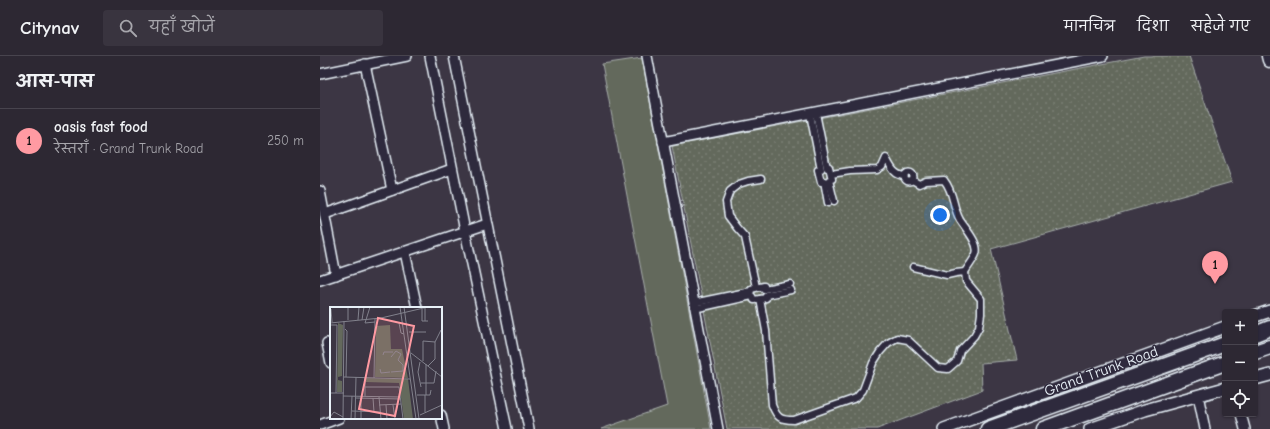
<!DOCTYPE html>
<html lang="hi">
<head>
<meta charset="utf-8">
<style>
  :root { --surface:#2d2833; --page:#39343f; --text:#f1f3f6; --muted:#a7a6ac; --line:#48444e; --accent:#ff9aa2 }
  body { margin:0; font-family:"Comic Neue","Playpen Sans Deva",sans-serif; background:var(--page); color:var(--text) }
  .controls { position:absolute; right:12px; bottom:12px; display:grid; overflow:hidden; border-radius:4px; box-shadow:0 1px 3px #0004 }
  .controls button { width:36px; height:36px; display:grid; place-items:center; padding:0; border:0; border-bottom:1px solid var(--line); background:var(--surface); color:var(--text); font:20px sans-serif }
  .you { position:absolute; left:620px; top:159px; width:14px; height:14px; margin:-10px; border:3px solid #fff; border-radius:50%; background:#1a73e8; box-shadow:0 0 0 6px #1a73e833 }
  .badge { display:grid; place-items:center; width:26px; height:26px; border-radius:50%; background:var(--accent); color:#111; font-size:13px; font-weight:700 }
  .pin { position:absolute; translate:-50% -33px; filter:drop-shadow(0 1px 2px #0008) }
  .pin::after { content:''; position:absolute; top:21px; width:14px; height:12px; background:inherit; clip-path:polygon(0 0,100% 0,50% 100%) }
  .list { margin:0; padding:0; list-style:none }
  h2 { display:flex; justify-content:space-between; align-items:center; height:52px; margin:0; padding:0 16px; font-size:17px }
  h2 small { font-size:13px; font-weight:400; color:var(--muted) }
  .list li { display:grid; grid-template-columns:26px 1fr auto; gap:12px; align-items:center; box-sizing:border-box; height:64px; padding:0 16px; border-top:1px solid var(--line) }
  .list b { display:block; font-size:15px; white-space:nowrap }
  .list p { margin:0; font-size:13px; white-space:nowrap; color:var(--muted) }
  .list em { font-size:13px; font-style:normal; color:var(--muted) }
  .icon { flex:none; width:22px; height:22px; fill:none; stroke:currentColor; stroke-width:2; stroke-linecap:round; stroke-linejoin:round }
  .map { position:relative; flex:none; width:950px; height:373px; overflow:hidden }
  header { display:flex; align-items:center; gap:24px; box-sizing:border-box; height:56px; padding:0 20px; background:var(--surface); border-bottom:1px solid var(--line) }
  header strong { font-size:19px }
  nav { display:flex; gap:22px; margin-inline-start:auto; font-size:14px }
  .search { width:280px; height:36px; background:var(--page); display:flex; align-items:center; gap:10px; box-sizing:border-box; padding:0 14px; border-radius:4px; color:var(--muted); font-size:15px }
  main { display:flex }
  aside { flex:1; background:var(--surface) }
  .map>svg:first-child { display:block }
  .green { fill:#64695c; stroke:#a6adaa }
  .park { fill:url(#park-dots); stroke:#a6adaa }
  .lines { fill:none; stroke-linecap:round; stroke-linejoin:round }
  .pedestrian-casing { stroke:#e8f1f8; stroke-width:9 }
  .minor-casing { stroke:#e8f1f8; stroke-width:12 }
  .tertiary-casing { stroke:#e8f1f8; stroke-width:14 }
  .primary-casing { stroke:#e8f1f8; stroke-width:17 }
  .trunk-casing { stroke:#e8f1f8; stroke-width:17 }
  .pedestrian { stroke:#2f2a3d; stroke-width:6 }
  .minor { stroke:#2f2a3d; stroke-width:9 }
  .tertiary { stroke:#2f2a3d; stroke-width:11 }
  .primary { stroke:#2f2a3d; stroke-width:14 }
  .trunk { stroke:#2f2a3d; stroke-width:14 }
  .labels { text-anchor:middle; stroke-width:3; stroke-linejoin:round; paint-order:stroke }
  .street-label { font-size:15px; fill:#e8f1f8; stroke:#2f2a3d }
  .inset-road { fill:none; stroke:#81818c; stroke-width:1 }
  .view { fill:#ff9aa2; fill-opacity:0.15; stroke:#ff9aa2; stroke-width:2 }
  .inset-edge { fill:none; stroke:#e8f1f8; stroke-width:2 }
</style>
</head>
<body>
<header>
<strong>Citynav</strong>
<div class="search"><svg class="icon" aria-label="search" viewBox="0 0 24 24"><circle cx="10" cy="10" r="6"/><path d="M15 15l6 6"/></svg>यहाँ खोजें</div>
<nav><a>मानचित्र</a><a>दिशा</a><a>सहेजे गए</a></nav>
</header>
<main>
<aside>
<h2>आस-पास<small></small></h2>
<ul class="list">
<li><span class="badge">1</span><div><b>oasis fast food</b><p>रेस्तराँ · Grand Trunk Road</p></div><em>250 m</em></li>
</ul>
</aside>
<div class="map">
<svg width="950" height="373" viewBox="0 0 950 373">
  <defs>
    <pattern id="park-dots" width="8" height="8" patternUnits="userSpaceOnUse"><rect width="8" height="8" fill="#64695c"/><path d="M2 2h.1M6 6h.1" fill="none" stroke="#7a7f74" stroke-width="1.8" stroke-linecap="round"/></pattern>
  </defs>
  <rect width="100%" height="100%" fill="#3c3644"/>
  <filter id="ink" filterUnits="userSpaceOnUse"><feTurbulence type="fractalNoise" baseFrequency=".025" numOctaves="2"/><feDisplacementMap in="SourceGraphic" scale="8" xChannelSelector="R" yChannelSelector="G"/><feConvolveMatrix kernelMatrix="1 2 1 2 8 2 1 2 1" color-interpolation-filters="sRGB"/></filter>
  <g filter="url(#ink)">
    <polygon class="green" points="322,2 391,373 281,373 347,350 282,8"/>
    <polygon class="park" points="824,0 869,0 912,126 671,193 697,304 661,307 662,334 557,373 407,373 352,90"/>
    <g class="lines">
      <defs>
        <g id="pedestrian">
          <polyline points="496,57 507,112 509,111 512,123 509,124 514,145"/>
          <polyline points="490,58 501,113 498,114 501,126 504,125 508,147"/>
          <circle cx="589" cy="121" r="4.5"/>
          <path d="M511,118l19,-3 27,-1 5,-3 4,-9c5,9 8,17 18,18"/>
          <path d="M593,124l1,1 5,3 7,-3 18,-1c11,14 8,26 16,40 5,8 20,24 16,34 -1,4 -9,14 -11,18"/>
          <polyline points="436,231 425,181 417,172 408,160 406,146 410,135 419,128 428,125 441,123"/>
          <path d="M440,243l6,32 6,74c5,13 8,15 22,15l62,-22 7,-8 10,-27 7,-11 8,-9 9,-5 11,2 30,28 10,1 9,-8 3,-10 14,-15 5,-9 2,-13v-15l-15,-18 -1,-9 -9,1 -9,2 -34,-8"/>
          <polyline points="373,247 431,235 431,233 444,230 444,233 470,228"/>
          <polyline points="374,253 432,240 434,244 446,242 446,239 471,234"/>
        </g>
        <g id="minor">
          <polyline points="110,0 145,175 187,373"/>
          <polyline points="134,0 209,373"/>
          <polyline points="327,0 398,373"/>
          <polyline points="45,8 72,134"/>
          <polyline points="0,18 87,0"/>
          <polyline points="343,86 783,0"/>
          <polyline points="0,135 16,219"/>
          <polyline points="5,158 132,113"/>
          <polyline points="85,196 97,252"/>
          <polyline points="0,224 167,168"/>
          <polyline points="7,287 11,307"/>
          <polyline points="878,339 885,373"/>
          <polyline points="921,358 925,373"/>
          <polyline points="121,359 124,373"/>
          <polyline points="0,369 19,362"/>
        </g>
        <g id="tertiary">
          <polyline points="935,260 950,255"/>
          <polyline points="935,323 950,319"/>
          <polyline points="624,373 905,271"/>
          <polyline points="770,373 825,354 905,332"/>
        </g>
        <polyline id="primary" points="949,0 950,4"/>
        <g id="trunk">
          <polyline points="935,278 950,272"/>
          <polyline points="935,296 950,291"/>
          <polyline points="668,373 905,288"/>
          <polyline points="723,373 905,307"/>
        </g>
      </defs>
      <use href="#pedestrian" class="pedestrian-casing"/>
      <use href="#minor" class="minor-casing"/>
      <use href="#tertiary" class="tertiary-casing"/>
      <use href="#primary" class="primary-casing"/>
      <use href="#trunk" class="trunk-casing"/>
      <use href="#pedestrian" class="pedestrian"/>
      <use href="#minor" class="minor"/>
      <use href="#tertiary" class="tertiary"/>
      <use href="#primary" class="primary"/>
      <use href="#trunk" class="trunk"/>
    </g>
  </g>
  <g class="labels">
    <g class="street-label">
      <text transform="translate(781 315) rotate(-20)" y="5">Grand Trunk Road</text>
    </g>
  </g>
  <g transform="translate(10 251)">
    <rect width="112" height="112" fill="#3c3644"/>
    <path d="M36,71l42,1 5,40h-9l-5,-36 -33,-1z" fill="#64695c"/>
    <path d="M8,16l5,2 -1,51 -4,1v3l4,1v11h-5zM60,18l1,24h11l6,29 -33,-1 1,-51z" fill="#64695c"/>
    <path class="inset-road" d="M40,0l-5,16 10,-1M70,0l16,112M74,0l15,112M1,2l1,13M92,2v12h6M18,13v-13M28,13l1,-13M32,13l2,-13M95,14v-13M0,16l51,-5 47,-11M69,16l2,10 3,1M0,18h7l-1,68M15,22l2,2 -1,46M79,25h17M81,46l31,24M53,48l1,-3h9M93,54v-20l12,1M90,55l-2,10 3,15M98,59l7,-7v-17l6,-12M50,62l1,4 9,-1M61,65l12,-1v-6l-5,-5 3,-6 -5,-3 -5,6M14,70l66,2M44,71l1,-59M91,76h13l2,-12M35,80h34l4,32M0,86h14M87,88h13l1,-5M95,88v17M96,88v-31M13,89l57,1M35,89v-18M49,90l2,22M26,91l45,1M43,91l1,14M49,98l22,-1M56,98l1,14M63,98l2,14M22,104l28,1M90,108l22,-10M0,110l4,-5 9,5M13,112l1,-98M21,112l1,-23M25,112l1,-42M31,112v-21"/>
    <path class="view" d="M48,11l36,8 -19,90 -36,-7z"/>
    <rect width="112" height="112" class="inset-edge"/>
  </g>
</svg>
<div class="controls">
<button>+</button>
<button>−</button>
<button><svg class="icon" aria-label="locate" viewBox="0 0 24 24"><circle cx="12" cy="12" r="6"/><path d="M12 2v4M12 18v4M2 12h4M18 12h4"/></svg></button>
</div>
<div class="you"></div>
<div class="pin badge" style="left:895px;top:228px">1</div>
</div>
</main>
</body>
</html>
